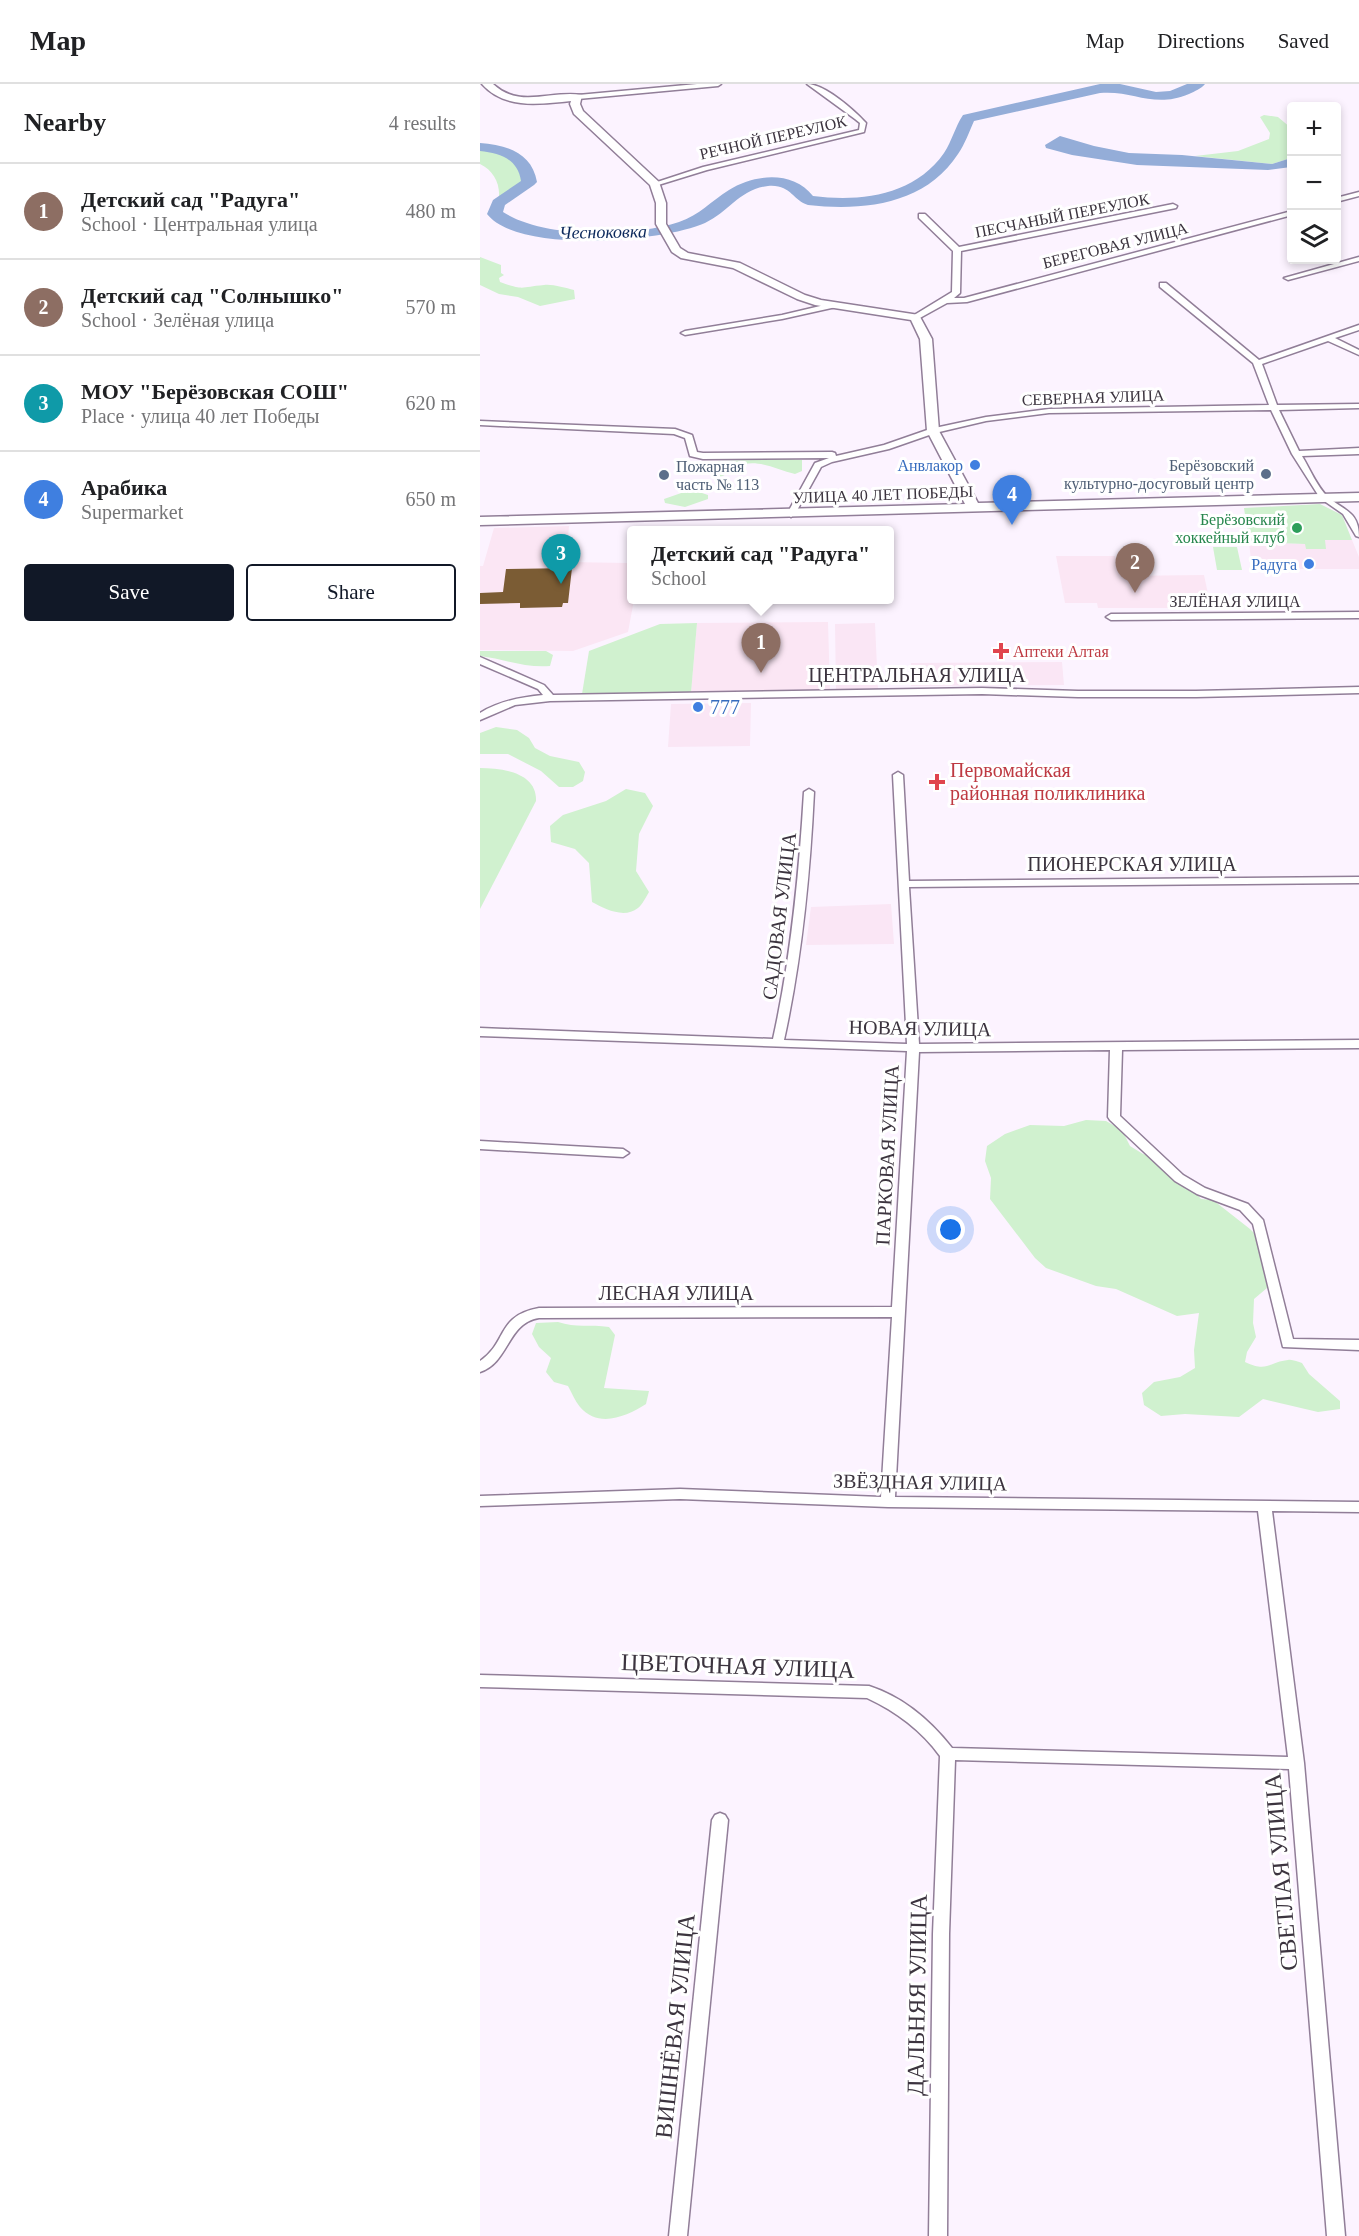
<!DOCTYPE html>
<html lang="en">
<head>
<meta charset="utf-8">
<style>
  :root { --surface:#fff; --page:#f2f2f2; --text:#202124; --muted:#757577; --line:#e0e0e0; --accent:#111827 }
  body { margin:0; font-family:Georgia,serif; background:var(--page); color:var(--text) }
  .controls { position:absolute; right:18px; top:18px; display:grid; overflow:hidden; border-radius:6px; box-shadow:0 3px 9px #0003 }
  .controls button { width:54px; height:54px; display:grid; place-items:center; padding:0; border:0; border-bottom:2px solid var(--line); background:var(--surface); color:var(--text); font:30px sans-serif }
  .you { position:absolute; left:471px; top:1146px; width:21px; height:21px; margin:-15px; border:4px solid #fff; border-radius:50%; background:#1a73e8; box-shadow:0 0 0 9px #1a73e833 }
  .badge { display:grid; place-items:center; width:39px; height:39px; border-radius:50%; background:var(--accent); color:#fff; font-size:20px; font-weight:700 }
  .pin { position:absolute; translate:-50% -50px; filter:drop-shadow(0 2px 3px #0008) }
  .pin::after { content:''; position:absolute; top:32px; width:21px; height:18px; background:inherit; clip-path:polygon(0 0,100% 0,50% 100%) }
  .popup { position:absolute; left:147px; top:442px; width:267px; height:78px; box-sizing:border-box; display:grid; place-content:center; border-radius:6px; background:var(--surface); filter:drop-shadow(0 2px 4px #0005); font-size:20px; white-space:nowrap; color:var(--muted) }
  .popup b { font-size:22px; color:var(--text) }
  .popup::after { content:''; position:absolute; left:50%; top:100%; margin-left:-12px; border:12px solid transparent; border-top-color:var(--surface) }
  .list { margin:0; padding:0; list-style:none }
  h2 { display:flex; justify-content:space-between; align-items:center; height:78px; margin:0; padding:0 24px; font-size:26px }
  h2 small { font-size:20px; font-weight:400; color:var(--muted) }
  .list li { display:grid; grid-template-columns:39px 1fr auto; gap:18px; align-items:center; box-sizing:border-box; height:96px; padding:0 24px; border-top:2px solid var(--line) }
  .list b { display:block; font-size:22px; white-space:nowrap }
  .list p { margin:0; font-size:20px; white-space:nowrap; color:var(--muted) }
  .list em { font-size:20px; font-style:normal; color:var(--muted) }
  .actions { display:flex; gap:12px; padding:18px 24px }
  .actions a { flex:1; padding:14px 0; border:2px solid var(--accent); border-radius:6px; text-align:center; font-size:21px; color:var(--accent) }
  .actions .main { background:var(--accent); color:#fff }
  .icon { flex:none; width:33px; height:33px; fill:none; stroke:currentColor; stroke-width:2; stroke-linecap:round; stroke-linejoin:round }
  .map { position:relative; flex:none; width:879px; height:2152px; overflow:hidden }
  header { display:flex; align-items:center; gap:36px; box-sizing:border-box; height:84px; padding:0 30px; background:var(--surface); border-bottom:2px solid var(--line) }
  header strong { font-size:28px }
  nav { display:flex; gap:33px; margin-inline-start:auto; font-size:21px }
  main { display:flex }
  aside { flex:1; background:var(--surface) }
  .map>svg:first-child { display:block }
  .commercial { fill:#fae6f5 }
  .education { fill:#fbe6f4 }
  .green { fill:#d0f1cf }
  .water { fill:#94add8 }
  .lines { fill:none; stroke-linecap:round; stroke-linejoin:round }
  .river { fill:#94add8; fill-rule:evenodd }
  .building { fill:#7b5c34 }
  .street-casing { stroke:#917e98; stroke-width:3 }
  .secondary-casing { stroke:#917e98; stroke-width:3 }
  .street { fill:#fff; fill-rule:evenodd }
  .secondary { fill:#fff; fill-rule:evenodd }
  .shop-dot { fill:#3f7fe0; stroke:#fff; stroke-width:2 }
  .service-dot { fill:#5c6f8a; stroke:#fff; stroke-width:2 }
  .leisure-dot { fill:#2e9e5b; stroke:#fff; stroke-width:2 }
  .health-dot { fill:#e0444e; stroke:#fff; stroke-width:2 }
  .labels { text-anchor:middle; stroke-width:6; stroke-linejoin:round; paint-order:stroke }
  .far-street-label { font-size:16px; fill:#3c343f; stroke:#fff }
  .far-shop-label { font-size:16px; fill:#366cbe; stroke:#fff; text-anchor:end }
  .far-service-label { font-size:16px; fill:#4e5e75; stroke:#fff; text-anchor:end }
  .far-leisure-label { font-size:16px; fill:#27864d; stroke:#fff; text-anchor:end }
  .far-health-label { font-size:16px; fill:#be3a42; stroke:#fff; text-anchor:start }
  .far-water-label { font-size:18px; font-style:italic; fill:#0c295c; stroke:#fff }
  .street-label { font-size:20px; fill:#3c343f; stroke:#fff }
  .shop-label { font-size:20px; fill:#366cbe; stroke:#fff; text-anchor:start }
  .health-label { font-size:20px; fill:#be3a42; stroke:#fff; text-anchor:start }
  .near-street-label { font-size:24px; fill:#3c343f; stroke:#fff }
</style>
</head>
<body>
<header>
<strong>Map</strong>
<nav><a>Map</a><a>Directions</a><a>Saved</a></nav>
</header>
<main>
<aside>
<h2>Nearby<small>4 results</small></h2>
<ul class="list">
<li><span class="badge" style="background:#8d6e63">1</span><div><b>Детский сад &quot;Радуга&quot;</b><p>School · Центральная улица</p></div><em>480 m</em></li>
<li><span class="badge" style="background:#8d6e63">2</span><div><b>Детский сад &quot;Солнышко&quot;</b><p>School · Зелёная улица</p></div><em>570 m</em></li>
<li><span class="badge" style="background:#0f9aa8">3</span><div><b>МОУ &quot;Берёзовская СОШ&quot;</b><p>Place · улица 40 лет Победы</p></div><em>620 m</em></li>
<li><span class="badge" style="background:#3f7fe0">4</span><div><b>Арабика</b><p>Supermarket</p></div><em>650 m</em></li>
</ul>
<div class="actions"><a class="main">Save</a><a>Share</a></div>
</aside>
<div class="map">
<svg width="879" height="2152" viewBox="0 0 879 2152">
  <rect width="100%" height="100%" fill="#fcf3ff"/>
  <g class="commercial">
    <polygon points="844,456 872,456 879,473 879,485 772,485 769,458 825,460"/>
    <polygon points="395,539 398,606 356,607 355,540"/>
    <polygon points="582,578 584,601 431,602 431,579"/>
    <polygon points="271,619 270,662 188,663 191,620"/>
    <polygon points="411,820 414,860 326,861 331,823"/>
  </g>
  <g class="education">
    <polygon points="89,442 86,478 148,479 152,488 152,516 154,516 148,548 93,567 0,566 0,482 3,482 14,444"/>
    <polygon points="576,472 635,472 641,492 724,491 731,524 618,524 617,519 585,519"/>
    <polygon points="348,538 350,607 211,609 217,539"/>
  </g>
  <g class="green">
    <polygon points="784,31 798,33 811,44 811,74 792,80 715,72 758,67 789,55 790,49 780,33"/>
    <path d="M0,63c22,1 48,9 49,35l-16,13 -15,8c4,-16 -3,-32 -18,-39z"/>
    <path d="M0,173l21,8v8l3,2 -5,3 1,4c24,9 21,5 44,3 9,-1 21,3 30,5l1,9 -35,7 -22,-9 -19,-3 -19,-9z"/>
    <path d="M310,375l12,1v11l-7,3c-19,-4 -37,-16 -57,-8 -9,4 -10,10 -21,11l-2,-3v-13z"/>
    <polygon points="207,407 216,407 228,411 228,415 205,423 185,419 184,415"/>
    <polygon points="840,420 862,431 872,456 845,456 846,465 826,465 825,460 769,458 764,424"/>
    <polygon points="733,463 757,463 762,486 737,486"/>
    <polygon points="217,539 211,609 102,610 109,567 180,540"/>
    <path d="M0,567h66l7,4 -3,11c-25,2 -46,-7 -70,-10z"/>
    <polygon points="16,643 37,646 49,654 55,664 70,672 99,678 105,688 103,697 93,703 79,703 61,687 28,670 0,670 0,649"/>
    <path d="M0,684c22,0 57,4 56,33l-56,108z"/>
    <path d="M146,705l19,4 8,13 -14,28 -3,37 13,21c-3,5 -7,13 -11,16 -14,11 -33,1 -46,-6l-3,-39 -14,-14 -24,-7 -1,-16 13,-11 43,-14z"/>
    <path d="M606,1036l20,1 16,9 8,16 13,8 25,7 33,38 12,1 37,29 18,18 6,35 -20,17 -1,24 3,14 -9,15 -2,10c23,11 23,0 43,-2 4,-1 10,2 14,3l7,11 31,27v8l-22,3 -55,-13 -24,18 -54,-3 -24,2 -17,-11 -2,-12 12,-11 26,-5 15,-9 -1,-18 5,-37 -22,3 -61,-27 -20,-3 -50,-18 -11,-10 -45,-59 1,-21 -6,-17 2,-15 18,-12 25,-9 34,1z"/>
    <path d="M78,1238c18,6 32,2 51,5l6,8 -11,53 45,3 -3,13c-19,12 -47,25 -66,3 -5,-6 -8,-14 -12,-21l-14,-4 -8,-10 5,-14 -12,-11 -7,-13 4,-11z"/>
  </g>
  <polygon class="water" points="580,52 614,62 649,69 702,71 792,80 811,74 811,83 788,86 657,81 592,71 566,64 565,61"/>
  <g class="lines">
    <path class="river" d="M620,0h20l36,8 14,-1 17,-7h18c-4,5 -10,7 -16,10 -36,15 -55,-4 -89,-1l-126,28c-5,11 -9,23 -16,33 -33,51 -95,57 -150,51 -15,-4 -17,-21 -40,-19 -28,3 -39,26 -63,37 -42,19 -187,31 -218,-9l6,-14 28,-19c-3,-22 -21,-28 -41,-30v-8c27,2 52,10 57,39l-3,3 -29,20 -2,7c41,27 130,25 176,10 21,-7 32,-21 50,-32 25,-16 64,-20 84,6 47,6 101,0 131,-43 8,-12 11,-26 19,-38z"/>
  </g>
  <polygon class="building" points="92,484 88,519 83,519 82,523 40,524 40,519 0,520 0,509 23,508 26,485"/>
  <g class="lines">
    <defs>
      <g id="street">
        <polygon points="217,0 241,0 238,2 98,15 95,13 98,11"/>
        <path d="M327,0c18,0 47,26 59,39l-2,9 -157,38 -52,16 -4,-2 52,-17 156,-37 1,-7 -5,-4z"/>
        <polygon points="879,108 879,112 856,118 856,114"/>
        <polygon points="693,120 697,122 696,124 481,167 480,209 474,214 484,214 812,127 812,131 487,218 467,219 438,235 431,233 472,208 473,167 439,134 439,130 445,130 479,163"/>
        <polygon points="879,173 879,177 808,196 804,194"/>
        <path d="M680,199h6l93,77 100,-35v5l-24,8 24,12v5l-31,-14 -66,23 15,41 82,-1v4l-80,2 20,41 60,-3v6l-57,2c8,13 15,31 26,41 16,14 31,14 31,40l-3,-1 -13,-22 -23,-16 -28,-44 -21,-44 -222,3 -63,8 -51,12 -46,16 -57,13 -11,5 -26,47 -4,3 -4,-3 28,-51 14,-5 -126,1 -13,-3 -5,-18 -11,-4 -194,-9v-4l195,8 17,6 5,17 6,1 129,-1 3,1 1,3 48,-11 46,-16 56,-12 63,-8 220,-4 -16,-42 -93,-76z"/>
        <polygon points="353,219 356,219 356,223 302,235 205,251 201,249 205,247 302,231"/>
        <polygon points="879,528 879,534 631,536 626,533 631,530"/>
        <path d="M0,573l64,28 9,10 429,-7 96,3h118l163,-4v6l-163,4h-118l-96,-3 -432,7 -35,4 -35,15v-7c19,-12 41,-16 63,-18l-5,-6 -58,-25z"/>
        <path d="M418,688l5,3 6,106 450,-4v6l-450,4 10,157 440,-4v8l-237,2 -2,66 63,59 22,13 43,16 15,16 30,119 66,1v10l-76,-3 -30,-123 -13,-14 -43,-16 -22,-13 -65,-61 -2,-3 2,-67 -191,2 -24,445 464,5v10l-87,-1 32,252 41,473h-18l-38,-467 -334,-9 -6,174 -2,302h-18l4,-302 7,-178c-19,-26 -43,-44 -73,-58l-387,-11v-12l389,11c34,11 61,34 83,62l336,9 -30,-246 -370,-4 -208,-8 -200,7v-10l200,-7 201,8 11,-180 -353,1c-32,5 -30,45 -59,54v-11c28,-19 16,-45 59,-53l353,-1 15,-256 -427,-15v-8l293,11c18,-81 26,-164 31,-247l5,-3 5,3c-4,83 -12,166 -30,248l123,4 -14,-269z"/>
        <polygon points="0,1057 143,1065 149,1069 143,1073 0,1065"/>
        <polygon points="240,1729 245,1731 248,1736 207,2152 189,2152 232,1736 235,1731"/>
      </g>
      <path id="secondary" d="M2,0h11c27,25 57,6 89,11l-2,9 3,7 76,71 7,21v21l14,24 8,5 52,10 65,32 16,5 98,15 13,24 7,92 39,72 381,-10v8l-879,24v-8l485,-13 -38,-73 -7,-92 -9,-19 -96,-15 -18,-6 -64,-31 -52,-10 -9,-6 -16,-28v-21l-6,-18 -76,-71 -4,-10 1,-3c-30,3 -66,9 -89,-17z"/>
    </defs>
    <use href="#street" class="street-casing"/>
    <use href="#secondary" class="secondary-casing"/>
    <use href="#street" class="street"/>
    <use href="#secondary" class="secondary"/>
  </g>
  <g class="shop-dot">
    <circle cx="495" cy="381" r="6"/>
    <circle cx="829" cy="480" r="6"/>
    <circle cx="218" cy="623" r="6"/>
  </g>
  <g class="service-dot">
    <circle cx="786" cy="390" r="6"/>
    <circle cx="184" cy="391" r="6"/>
  </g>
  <circle class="leisure-dot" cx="817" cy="444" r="6"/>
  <g class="health-dot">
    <path d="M518 558h6v6h6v6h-6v6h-6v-6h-6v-6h6z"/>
    <path d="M454 689h6v6h6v6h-6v6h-6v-6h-6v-6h6z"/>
  </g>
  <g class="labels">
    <g class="far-street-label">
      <text transform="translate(293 53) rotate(-13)" y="6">РЕЧНОЙ ПЕРЕУЛОК</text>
      <text transform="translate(582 131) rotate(-11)" y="6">ПЕСЧАНЫЙ ПЕРЕУЛОК</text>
      <text transform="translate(635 161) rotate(-14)" y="6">БЕРЕГОВАЯ УЛИЦА</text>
      <text transform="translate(613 313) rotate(-2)" y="6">СЕВЕРНАЯ УЛИЦА</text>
      <text transform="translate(403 410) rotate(-2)" y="6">УЛИЦА 40 ЛЕТ ПОБЕДЫ</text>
      <text x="755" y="523">ЗЕЛЁНАЯ УЛИЦА</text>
    </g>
    <g class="far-shop-label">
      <text x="483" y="387">Анвлакор</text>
      <text x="817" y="486">Радуга</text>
    </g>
    <g class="far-service-label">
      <text x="774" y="387">Берёзовский<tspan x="774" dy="18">культурно-досуговый центр</tspan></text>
      <text x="196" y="388" text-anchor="start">Пожарная<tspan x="196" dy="18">часть № 113</tspan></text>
    </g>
    <g class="far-leisure-label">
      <text x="805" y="441">Берёзовский<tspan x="805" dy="18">хоккейный клуб</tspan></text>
    </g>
    <g class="far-health-label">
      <text x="533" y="573">Аптеки Алтая</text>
    </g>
    <g class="far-water-label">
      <text transform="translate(123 148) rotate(-1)" y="6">Чесноковка</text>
    </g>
    <g class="street-label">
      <text x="437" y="598">ЦЕНТРАЛЬНАЯ УЛИЦА</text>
      <text x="652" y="787">ПИОНЕРСКАЯ УЛИЦА</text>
      <text transform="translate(299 832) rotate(-83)" y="7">САДОВАЯ УЛИЦА</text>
      <text transform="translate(440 944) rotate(1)" y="7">НОВАЯ УЛИЦА</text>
      <text transform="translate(407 1071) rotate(-87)" y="7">ПАРКОВАЯ УЛИЦА</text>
      <text x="196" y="1216">ЛЕСНАЯ УЛИЦА</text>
      <text transform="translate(440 1398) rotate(1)" y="7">ЗВЁЗДНАЯ УЛИЦА</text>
    </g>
    <g class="shop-label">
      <text x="230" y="630">777</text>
    </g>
    <g class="health-label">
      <text x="470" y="693">Первомайская<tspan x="470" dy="23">районная поликлиника</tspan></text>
    </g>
    <g class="near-street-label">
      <text transform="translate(258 1582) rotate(2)" y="8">ЦВЕТОЧНАЯ УЛИЦА</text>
      <text transform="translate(801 1788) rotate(-95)" y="8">СВЕТЛАЯ УЛИЦА</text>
      <text transform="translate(437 1911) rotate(-89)" y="8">ДАЛЬНЯЯ УЛИЦА</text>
      <text transform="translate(195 1942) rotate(-84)" y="8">ВИШНЁВАЯ УЛИЦА</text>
    </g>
  </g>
</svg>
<div class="controls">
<button>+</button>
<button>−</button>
<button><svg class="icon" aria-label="layers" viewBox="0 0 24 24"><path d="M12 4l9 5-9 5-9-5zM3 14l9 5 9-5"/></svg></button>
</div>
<div class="you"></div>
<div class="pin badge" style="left:281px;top:589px;background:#8d6e63">1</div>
<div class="popup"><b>Детский сад &quot;Радуга&quot;</b>School</div>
<div class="pin badge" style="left:655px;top:509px;background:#8d6e63">2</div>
<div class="pin badge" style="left:81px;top:500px;background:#0f9aa8">3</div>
<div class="pin badge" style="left:532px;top:441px;background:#3f7fe0">4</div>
</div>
</main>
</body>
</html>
